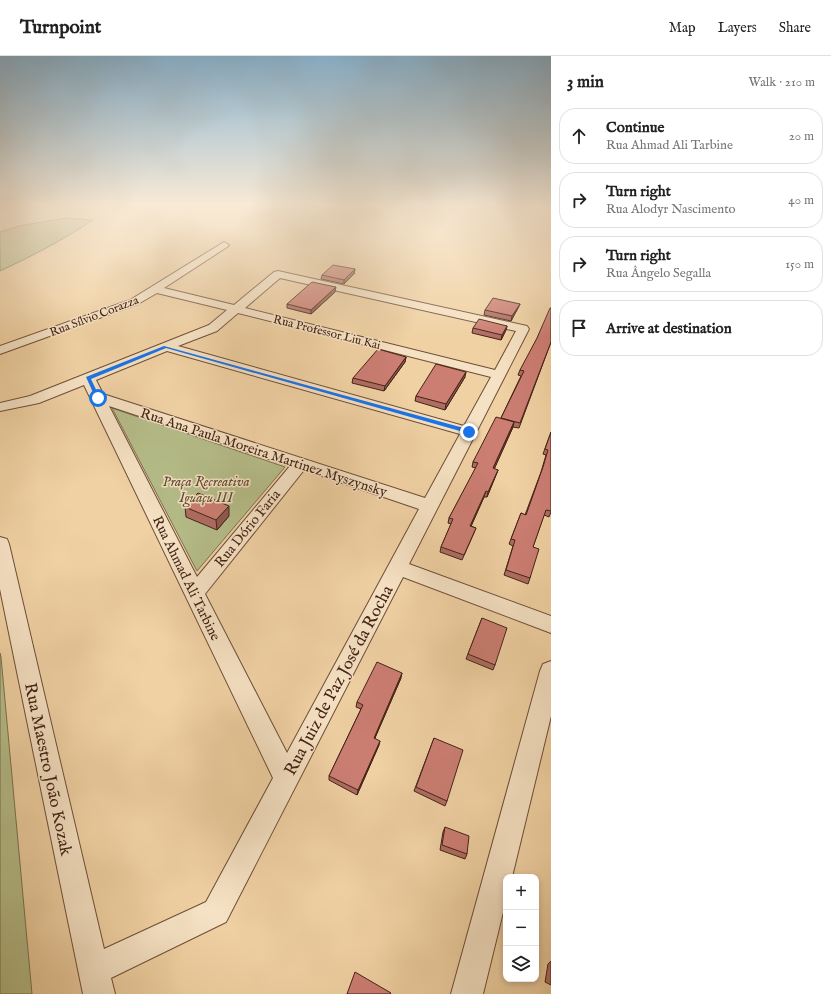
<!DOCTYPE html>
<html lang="en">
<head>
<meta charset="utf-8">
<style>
  :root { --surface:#fff; --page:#f2f2f2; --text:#222; --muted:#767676; --line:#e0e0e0 }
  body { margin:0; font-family:"IM FELL English",serif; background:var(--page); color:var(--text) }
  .controls { position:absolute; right:12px; bottom:12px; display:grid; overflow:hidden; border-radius:8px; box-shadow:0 2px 6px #0003 }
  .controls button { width:36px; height:36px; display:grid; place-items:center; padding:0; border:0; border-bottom:1px solid var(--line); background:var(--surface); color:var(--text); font:20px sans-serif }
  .stop { position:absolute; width:12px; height:12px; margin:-9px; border:3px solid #1a73e8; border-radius:50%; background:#fff }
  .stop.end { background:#1a73e8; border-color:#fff; box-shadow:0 1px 4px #0008 }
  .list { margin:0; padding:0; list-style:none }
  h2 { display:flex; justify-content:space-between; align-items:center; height:52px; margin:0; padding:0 16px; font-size:17px }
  h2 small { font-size:13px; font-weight:400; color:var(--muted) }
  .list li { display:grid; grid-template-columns:26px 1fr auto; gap:12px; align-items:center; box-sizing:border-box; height:56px; margin:0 8px 8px; padding:0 8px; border:1px solid var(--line); border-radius:16px }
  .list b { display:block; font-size:15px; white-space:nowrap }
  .list p { margin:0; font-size:13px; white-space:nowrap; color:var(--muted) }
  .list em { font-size:13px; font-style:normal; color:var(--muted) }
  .icon { flex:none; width:22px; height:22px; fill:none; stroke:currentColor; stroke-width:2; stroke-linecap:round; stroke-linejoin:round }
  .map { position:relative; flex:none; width:551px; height:938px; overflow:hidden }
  header { display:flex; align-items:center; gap:24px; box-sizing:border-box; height:56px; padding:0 20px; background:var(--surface); border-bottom:1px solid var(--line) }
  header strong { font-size:19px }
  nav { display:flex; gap:22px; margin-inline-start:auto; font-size:14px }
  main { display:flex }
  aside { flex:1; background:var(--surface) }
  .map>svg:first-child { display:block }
  .green { fill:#b5bd89; stroke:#7c7050 }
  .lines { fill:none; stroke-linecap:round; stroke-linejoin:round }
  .minor-casing { stroke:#6e4e39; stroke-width:2 }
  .minor { fill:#f5e1c3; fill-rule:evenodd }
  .wall { fill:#af6c63; stroke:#432316 }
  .shaded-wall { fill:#8f5850; stroke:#432316 }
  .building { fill:#cc7e73; stroke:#432316 }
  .route { fill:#1a73e8 }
  .labels { text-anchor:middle; stroke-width:3; stroke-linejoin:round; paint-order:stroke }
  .far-street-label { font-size:12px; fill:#432316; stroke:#f5e1c3 }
  .street-label { font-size:14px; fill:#432316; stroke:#f5e1c3 }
  .park-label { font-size:14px; font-style:italic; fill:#604a33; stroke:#f5e1c3 }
  .near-street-label { font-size:17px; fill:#432316; stroke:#f5e1c3 }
</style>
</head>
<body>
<header>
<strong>Turnpoint</strong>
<nav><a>Map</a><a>Layers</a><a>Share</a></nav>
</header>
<main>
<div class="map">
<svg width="551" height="938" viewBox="0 0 551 938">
  <rect width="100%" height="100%" fill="#f0d1a3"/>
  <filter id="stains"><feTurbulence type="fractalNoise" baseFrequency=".005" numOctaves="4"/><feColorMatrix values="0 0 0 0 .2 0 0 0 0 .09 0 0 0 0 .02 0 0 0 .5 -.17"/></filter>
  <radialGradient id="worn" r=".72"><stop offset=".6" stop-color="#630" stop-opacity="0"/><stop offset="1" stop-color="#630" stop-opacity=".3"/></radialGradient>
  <g class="green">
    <path d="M66,162l27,2c-30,20 -61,36 -93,51v-39l19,-6z"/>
    <polygon points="112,352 285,411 197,515"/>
    <polygon points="0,597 1,601 32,938 0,938"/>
  </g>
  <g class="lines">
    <defs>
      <g id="minor">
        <path d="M224,186l5,3 -2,2 -63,41 70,17 40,-33 4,-1 249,55 2,3 -120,235 142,52v17l-148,-56 -177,345 -115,56 4,16h-32l-83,-405v-52l7,2 2,5 95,405 102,-47 67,-124 -189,-393 -45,18 -39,8v-8l30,-7 179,-71 18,-15 -70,-17 -19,11 -138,50v-8l130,-46zM280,222l236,53 -21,39 -250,-62zM238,257l253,64 -27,49 -286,-80 39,-15zM167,295l293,83 -35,64 -322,-104 -7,-14zM109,350l181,60 -93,111zM304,414l115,39 -132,244 -82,-159z"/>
        <polygon points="551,605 551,660 512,821 506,821 506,844 483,938 451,938 540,615 543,608"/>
      </g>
    </defs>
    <use href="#minor" class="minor-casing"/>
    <use href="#minor" class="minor"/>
  </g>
  <g class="wall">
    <polygon points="355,213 354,218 344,228 321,223 322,219"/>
    <polygon points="335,236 311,258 287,252 287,248"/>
    <polygon points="520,248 518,252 511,265 484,259 485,254"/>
    <polygon points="507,270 506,274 501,284 472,277 473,272"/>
    <polygon points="551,286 519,372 513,371 494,413 498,414 496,419 487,441 484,441 471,470 476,472 474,477 462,504 440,496 441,491 451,468 448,467 449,462 476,412 472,411 473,406 501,362 521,320 518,319 520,314"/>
    <polygon points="406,301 405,306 384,335 352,327 353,322"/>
    <polygon points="465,321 445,354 415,345 416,340"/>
    <polygon points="551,376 551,456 549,461 544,459 533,491 530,522 528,528 504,519 513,490 509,488 521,457 525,459 541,416 546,399 543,398"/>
    <polygon points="185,451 229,460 217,474 186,461"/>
    <polygon points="482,562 495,609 493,614 466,603"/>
    <polygon points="401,622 375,682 379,689 357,739 329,724 329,720 361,653 356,651 357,646"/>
    <polygon points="434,682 447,745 445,750 414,735"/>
    <polygon points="445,771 467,798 465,803 440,794 443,776"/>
    <polygon points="551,905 551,929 545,926 548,908"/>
  </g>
  <g class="shaded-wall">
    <polygon points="355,213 354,218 344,228 344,224"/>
    <polygon points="336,231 335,236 311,258 311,254"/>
    <polygon points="520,248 518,252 511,265 512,260"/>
    <polygon points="507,270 506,274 501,284 502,279"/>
    <polygon points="406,301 405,306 384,335 385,330"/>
    <polygon points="466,316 465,321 445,354 446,348"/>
    <polygon points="514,366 513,371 492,418 493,412"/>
    <polygon points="498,414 496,419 487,441 488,436"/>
    <polygon points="486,435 484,441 469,475 470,470"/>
    <polygon points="229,450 229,460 217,474 216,464"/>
    <polygon points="402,617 401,622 373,686 374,682"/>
    <polygon points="380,685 379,689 357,739 358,734"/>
  </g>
  <g class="building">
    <polygon points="333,209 355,213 344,224 322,219"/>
    <polygon points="312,226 336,231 311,254 287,248"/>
    <polygon points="493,242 520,248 512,260 485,254"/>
    <polygon points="550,252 551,252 551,286 520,367 501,362 524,315 520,314 537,282"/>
    <polygon points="479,263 507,270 502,279 473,272"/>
    <polygon points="378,293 406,301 385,330 353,322"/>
    <polygon points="436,308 466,316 446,348 416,340"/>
    <polygon points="496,361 514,366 493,412 498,414 488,436 486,435 470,470 476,472 464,499 441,491 453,463 449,462 478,407 473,406"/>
    <polygon points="551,376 551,455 546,454 533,491 539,493 530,522 506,514 515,484 511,483 521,457 526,459 543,411 548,394 545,393"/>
    <polygon points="198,437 229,450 216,464 185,451"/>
    <polygon points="482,562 507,572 495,609 468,598"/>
    <polygon points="377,606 402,617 374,682 380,685 358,734 329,720 363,649 357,646"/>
    <polygon points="434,682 463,694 447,745 416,731"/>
    <polygon points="445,771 469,780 467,798 442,789"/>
    <polygon points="355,916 391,937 390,938 347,938"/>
  </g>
  <linearGradient id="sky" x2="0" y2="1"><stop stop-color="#89b4d1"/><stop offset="0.53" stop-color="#f8ead6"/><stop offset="1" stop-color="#f8ead6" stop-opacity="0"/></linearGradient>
  <rect width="551" height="281" fill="url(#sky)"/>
  <polygon class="route" points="164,290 471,374 472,376 467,377 166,292 91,323 100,342 96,343 86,321"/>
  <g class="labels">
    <g class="far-street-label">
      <text transform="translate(94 260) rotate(-21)" y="4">Rua Sílvio Corazza</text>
      <text transform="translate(327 276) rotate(14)" y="4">Rua Professor Liu Kai</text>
    </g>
    <g class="street-label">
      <text transform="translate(264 396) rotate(18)" y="5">Rua Ana Paula Moreira Martinez Myszynsky</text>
      <text transform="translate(247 472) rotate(-51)" y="5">Rua Dório Faria</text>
      <text transform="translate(187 522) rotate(64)" y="5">Rua Ahmad Ali Tarbine</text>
    </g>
    <g class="park-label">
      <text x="206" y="430">Praça Recreativa<tspan x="206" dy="16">Iguaçu III</tspan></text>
    </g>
    <g class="near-street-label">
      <text transform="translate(338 624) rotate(-62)" y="6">Rua Juiz de Paz José da Rocha</text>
      <text transform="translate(49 713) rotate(78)" y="6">Rua Maestro João Kozak</text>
    </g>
  </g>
  <rect width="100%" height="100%" filter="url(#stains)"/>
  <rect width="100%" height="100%" fill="url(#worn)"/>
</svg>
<div class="controls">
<button>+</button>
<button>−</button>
<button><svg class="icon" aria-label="layers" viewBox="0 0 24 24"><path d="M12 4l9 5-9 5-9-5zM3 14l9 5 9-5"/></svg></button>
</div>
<div class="stop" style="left:98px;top:342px"></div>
<div class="stop end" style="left:469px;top:376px"></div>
</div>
<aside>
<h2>3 min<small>Walk · 210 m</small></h2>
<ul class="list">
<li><svg class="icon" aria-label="ahead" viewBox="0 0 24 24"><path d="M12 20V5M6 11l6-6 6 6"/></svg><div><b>Continue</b><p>Rua Ahmad Ali Tarbine</p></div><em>20 m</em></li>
<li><svg class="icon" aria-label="right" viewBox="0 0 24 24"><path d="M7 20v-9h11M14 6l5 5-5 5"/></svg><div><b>Turn right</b><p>Rua Alodyr Nascimento</p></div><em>40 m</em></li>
<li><svg class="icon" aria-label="right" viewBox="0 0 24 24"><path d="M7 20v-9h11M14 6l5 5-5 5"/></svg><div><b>Turn right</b><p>Rua Ângelo Segalla</p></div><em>150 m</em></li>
<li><svg class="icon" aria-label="arrive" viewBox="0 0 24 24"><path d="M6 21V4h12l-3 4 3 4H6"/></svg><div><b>Arrive at destination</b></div></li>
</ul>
</aside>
</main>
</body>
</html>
